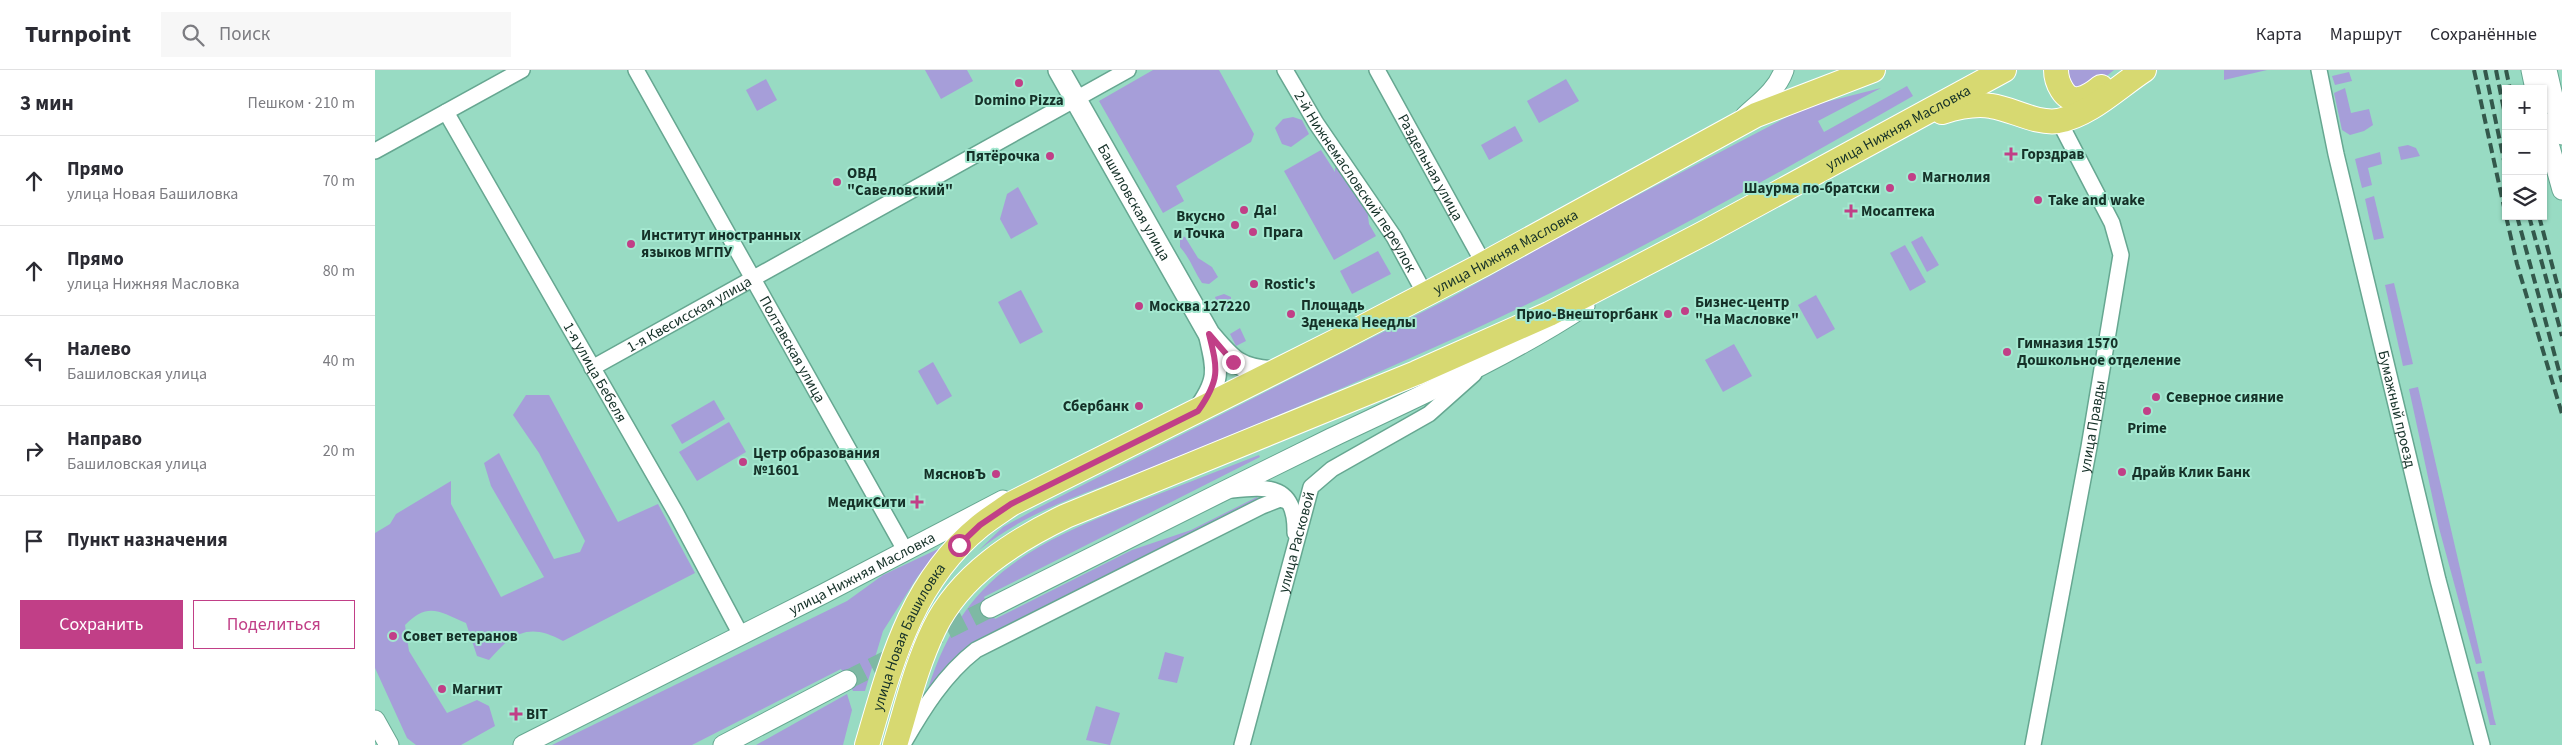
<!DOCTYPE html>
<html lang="ru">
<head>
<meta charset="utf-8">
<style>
  :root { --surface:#fff; --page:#f7f7f7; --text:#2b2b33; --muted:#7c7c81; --line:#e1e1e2; --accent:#c13f87 }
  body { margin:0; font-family:"Source Sans 3",sans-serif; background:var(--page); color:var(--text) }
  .controls { position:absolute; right:15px; top:15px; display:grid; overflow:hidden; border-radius:0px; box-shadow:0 1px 4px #0004 }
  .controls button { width:45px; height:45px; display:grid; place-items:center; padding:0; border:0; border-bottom:1px solid var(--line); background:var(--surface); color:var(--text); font:25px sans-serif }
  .stop { position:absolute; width:15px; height:15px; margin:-11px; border:4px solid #c13f87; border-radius:50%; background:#fff }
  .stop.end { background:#c13f87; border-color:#fff; box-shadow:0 1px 5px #0008 }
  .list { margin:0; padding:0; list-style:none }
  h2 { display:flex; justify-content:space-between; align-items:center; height:65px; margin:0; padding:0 20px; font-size:21px }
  h2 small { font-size:16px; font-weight:400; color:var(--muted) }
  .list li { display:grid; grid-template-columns:32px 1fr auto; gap:15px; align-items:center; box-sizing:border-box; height:90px; padding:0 20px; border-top:1px solid var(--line) }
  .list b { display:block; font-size:19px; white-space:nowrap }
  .list p { margin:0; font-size:16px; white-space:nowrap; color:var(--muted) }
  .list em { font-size:16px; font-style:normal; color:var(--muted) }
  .actions { display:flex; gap:10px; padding:15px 20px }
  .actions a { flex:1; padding:11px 0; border:1px solid var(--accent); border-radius:0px; text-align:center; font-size:18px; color:var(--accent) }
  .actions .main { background:var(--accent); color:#fff }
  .icon { flex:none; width:28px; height:28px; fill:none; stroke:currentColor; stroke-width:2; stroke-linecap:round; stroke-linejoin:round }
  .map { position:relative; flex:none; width:2187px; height:675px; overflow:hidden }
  header { display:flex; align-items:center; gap:30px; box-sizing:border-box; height:70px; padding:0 25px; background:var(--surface); border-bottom:1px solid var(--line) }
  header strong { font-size:24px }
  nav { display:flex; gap:28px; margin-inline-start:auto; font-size:18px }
  .search { width:350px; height:45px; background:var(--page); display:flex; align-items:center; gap:12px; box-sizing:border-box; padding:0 18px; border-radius:0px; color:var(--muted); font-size:19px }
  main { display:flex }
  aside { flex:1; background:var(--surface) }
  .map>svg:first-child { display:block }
  .green { fill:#a69ed9 }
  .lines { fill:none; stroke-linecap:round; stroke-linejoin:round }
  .tertiary-tunnel { stroke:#7eb9a4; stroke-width:19; stroke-dasharray:19 9; stroke-linecap:butt }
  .minor-casing { stroke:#66a791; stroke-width:18 }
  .tertiary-casing { stroke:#66a791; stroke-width:21 }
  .secondary-casing { stroke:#66a791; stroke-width:24 }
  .primary-casing { stroke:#fff; stroke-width:26 }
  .minor { stroke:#fff; stroke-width:15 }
  .tertiary { stroke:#fff; stroke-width:19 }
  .secondary { stroke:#fff; stroke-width:21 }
  .primary { stroke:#d7d971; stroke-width:24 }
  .rail { stroke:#33584b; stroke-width:4; stroke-dasharray:10 5; stroke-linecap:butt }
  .route { stroke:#c13f87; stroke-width:6 }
  .poi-dot { fill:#c13f87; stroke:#a4e8d0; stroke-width:2 }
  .labels { text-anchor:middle; stroke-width:4; stroke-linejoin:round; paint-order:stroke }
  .poi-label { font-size:15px; font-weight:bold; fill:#153128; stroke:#a4e8d0; text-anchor:start }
  .street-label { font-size:15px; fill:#153128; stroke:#a4e8d0 }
</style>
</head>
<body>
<header>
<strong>Turnpoint</strong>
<div class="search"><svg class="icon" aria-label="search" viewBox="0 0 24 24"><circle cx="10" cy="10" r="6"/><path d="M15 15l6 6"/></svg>Поиск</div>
<nav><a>Карта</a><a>Маршрут</a><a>Сохранённые</a></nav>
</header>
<main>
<aside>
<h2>3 мин<small>Пешком · 210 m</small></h2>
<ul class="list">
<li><svg class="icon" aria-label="ahead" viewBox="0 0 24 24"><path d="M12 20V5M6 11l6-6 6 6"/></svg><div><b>Прямо</b><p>улица Новая Башиловка</p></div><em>70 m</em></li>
<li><svg class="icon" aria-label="ahead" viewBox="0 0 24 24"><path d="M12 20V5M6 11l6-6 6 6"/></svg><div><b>Прямо</b><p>улица Нижняя Масловка</p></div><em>80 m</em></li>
<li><svg class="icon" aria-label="left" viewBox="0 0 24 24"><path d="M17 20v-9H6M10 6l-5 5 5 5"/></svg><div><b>Налево</b><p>Башиловская улица</p></div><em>40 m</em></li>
<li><svg class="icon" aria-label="right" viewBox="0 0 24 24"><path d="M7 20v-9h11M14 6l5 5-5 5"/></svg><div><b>Направо</b><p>Башиловская улица</p></div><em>20 m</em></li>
<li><svg class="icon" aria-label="arrive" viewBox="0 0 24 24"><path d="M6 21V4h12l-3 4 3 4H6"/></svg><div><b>Пункт назначения</b></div></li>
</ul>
<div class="actions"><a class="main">Сохранить</a><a>Поделиться</a></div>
</aside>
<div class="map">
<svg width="2187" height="675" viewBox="0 0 2187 675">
  <rect width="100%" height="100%" fill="#98dbc3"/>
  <g class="green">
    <polygon points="550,0 592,0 598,11 566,29"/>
    <polygon points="778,0 844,0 879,64 876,72 801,116 809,131 788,143 724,31"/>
    <polygon points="1689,0 1739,0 1718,17 1699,22"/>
    <polygon points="1849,0 1892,0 1849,10"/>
    <polygon points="1974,2 1977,11 1960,15 1957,6"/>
    <polygon points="391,9 402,30 382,41 371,20"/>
    <polygon points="1191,9 1204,31 1164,53 1152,31"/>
    <path d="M1532,16l6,10c-165,95 -332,188 -507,264 -83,37 -167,72 -251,106 -61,25 -125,42 -177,85l25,-24 33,-18 416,-212 81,-45v-4l80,-45 8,1 185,-97 75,-19 -63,33 6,11z"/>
    <polygon points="1970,18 1976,43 1994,39 1998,55 1989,61 1975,65 1967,60 1959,23"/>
    <polygon points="918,47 927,50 934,64 916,77 907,74 900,58 908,49"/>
    <polygon points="1140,56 1148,71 1114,90 1106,75"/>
    <polygon points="2033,75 2041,78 2045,86 2026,90 2023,77"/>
    <polygon points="946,80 960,102 960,98 965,95 992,137 994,154 1001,166 959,190 909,101"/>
    <polygon points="2005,82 2007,94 1993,98 1997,115 1987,118 1980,89"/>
    <polygon points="643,117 663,154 636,169 625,149 632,124"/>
    <polygon points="1999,126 2009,168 1999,170 1990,129"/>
    <path d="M805,166l5,1 13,21 14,9 6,10 -9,7 -7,-1c-8,-12 -12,-25 -22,-36z"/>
    <polygon points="1547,166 1564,195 1552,202 1536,172"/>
    <polygon points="1530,175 1551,212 1535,221 1515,183"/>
    <polygon points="1003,181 1016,204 977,224 965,201"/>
    <polygon points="2019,213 2038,294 2028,296 2010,215"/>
    <polygon points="646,220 668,262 645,274 623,232"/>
    <polygon points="849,224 856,227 856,237 849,240 842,233 840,227"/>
    <polygon points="1441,225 1460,259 1442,269 1423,235"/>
    <polygon points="865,258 871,271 861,276 855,264"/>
    <polygon points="1359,274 1377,306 1348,322 1330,290"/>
    <polygon points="558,292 577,326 562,335 543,301"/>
    <polygon points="2043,317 2107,593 2101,594 2064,458 2034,319"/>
    <path d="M151,325h23l69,127 40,-18 37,69 -132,68c-34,-19 -51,-8 -74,19l-12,-4 -11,-33c-26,-11 -38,-22 -61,2l4,26 38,62 30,-13 12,6 6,20 -34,19h-45l-9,-7 -32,-70v-135l15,-9 6,-10 55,-33v23l50,93 43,-20 -53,-91 -7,-23 15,-10 55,106 26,-7 5,-11 -46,-88 -26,-38z"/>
    <polygon points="339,330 350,349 307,374 296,355"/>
    <polygon points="354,352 371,382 322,411 304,382"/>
    <path d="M884,385l1,2 -276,140 11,22 137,-69 59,-20 66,-33 1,2 -276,140 -30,22 -24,28c34,-110 100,-143 200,-183 44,-17 87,-34 131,-51z"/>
    <polygon points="563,479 564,481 543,506 508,561 490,621 478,621 466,599 317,675 177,675 472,531 508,505"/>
    <polygon points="790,582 809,587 802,613 783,609"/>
    <polygon points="2109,601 2119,648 2121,655 2115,655 2102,602"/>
    <polygon points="472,624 477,640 468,675 381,675"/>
    <polygon points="721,636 745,643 735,675 711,670"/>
  </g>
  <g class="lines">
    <polyline class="tertiary-tunnel" points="472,610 615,538"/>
    <defs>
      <g id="minor">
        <path id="s1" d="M261,0l269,480"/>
        <path id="s2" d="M910,0l31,53 78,114 31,57"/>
        <path id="s3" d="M1002,0l107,194"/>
        <path id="s4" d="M1944,0l17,84 102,426 44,165"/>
        <path id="s5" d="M71,42l230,401 65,122"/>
        <polyline points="0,81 147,0"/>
        <path id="s6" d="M217,298l536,-298"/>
        <path d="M857,420c37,-4 64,-5 63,43"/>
        <path d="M528,674c20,-35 41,-69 73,-94l286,-144 18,-7 7,2"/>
        <path id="s7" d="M867,675l69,-258 21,-18 97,-55 45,-40"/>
        <path id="s8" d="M1658,675l56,-298 32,-192 -9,-32 -53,-102"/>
      </g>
      <g id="tertiary">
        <polyline points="2156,0 2160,19"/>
        <polyline points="2172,0 2187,65"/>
        <path d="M1370,46c15,-14 32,-26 39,-46"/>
        <polyline points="2168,52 2187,120"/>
        <path d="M615,538c113,-57 227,-114 341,-170 86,-41 175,-80 254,-132"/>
        <polyline points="0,650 14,675"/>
        <path id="s9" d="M148,675l300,-151 180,-94"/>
        <polyline points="348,675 472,610"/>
      </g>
      <g id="secondary">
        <path id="s10" d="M684,0l150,264c22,26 29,36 65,38"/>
        <path d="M823,341c22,-30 20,-40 12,-74"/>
      </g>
      <g id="primary">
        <path d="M1681,0c0,11 8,32 23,29 7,-1 16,-7 22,-12"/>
        <path d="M1567,42c16,-5 32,-9 49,-6 22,3 44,18 67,15 32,-6 60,-34 86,-51"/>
        <path id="s11" d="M492,675c24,-82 44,-163 113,-219 10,-8 21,-15 31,-22l327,-164 146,-76 272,-149 117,-45"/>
        <path id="s12" d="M520,675c12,-39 21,-79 39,-116 26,-54 80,-88 132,-113l350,-143 133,-59 157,-82 298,-162"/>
      </g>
    </defs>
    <use href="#minor" class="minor-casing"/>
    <use href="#tertiary" class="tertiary-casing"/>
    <use href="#secondary" class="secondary-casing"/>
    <use href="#primary" class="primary-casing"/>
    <use href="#minor" class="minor"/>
    <use href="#tertiary" class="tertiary"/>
    <use href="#secondary" class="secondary"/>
    <use href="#primary" class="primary"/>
    <g class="rail">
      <polyline points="2099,0 2131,146"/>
      <polyline points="2110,0 2131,100"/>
      <polyline points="2121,0 2131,50"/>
      <polyline points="2131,0 2135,19"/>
      <polyline points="2131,146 2142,194 2187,344"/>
      <polyline points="2142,146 2187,312"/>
      <polyline points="2154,146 2187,266"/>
      <polyline points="2164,146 2187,232"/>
    </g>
  </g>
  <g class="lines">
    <path class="route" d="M584,475l21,-20 31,-21 187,-93c22,-31 20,-41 11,-77l24,28"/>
  </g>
  <g class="poi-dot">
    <circle cx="644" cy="13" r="5"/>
    <path d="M1633.5 76.5h5v5h5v5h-5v5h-5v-5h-5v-5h5z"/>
    <circle cx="675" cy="86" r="5"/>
    <circle cx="1537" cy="107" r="5"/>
    <circle cx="462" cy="112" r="5"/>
    <circle cx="1515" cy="118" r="5"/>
    <circle cx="1663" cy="130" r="5"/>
    <circle cx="869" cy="140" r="5"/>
    <path d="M1473.5 133.5h5v5h5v5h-5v5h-5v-5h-5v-5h5z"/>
    <circle cx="860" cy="155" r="5"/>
    <circle cx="878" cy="162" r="5"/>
    <circle cx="256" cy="174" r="5"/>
    <circle cx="879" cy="214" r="5"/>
    <circle cx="764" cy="236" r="5"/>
    <circle cx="1310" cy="241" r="5"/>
    <circle cx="916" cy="244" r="5"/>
    <circle cx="1293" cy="244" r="5"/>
    <circle cx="1632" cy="282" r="5"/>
    <circle cx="1781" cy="327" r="5"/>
    <circle cx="764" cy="336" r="5"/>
    <circle cx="1772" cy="341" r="5"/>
    <circle cx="368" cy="392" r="5"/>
    <circle cx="1747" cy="402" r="5"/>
    <circle cx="621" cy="404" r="5"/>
    <path d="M539.5 424.5h5v5h5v5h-5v5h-5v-5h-5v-5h5z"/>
    <circle cx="18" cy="566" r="5"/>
    <circle cx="67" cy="619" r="5"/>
    <path d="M138.5 636.5h5v5h5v5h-5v5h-5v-5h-5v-5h5z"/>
  </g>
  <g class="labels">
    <g class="poi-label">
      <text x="644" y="35" text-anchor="middle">Domino Pizza</text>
      <text x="1646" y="89">Горздрав</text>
      <text x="665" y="91" text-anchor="end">Пятёрочка</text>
      <text x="472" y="108">ОВД<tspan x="472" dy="17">"Савеловский"</tspan></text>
      <text x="1547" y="112">Магнолия</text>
      <text x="1505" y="123" text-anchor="end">Шаурма по-братски</text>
      <text x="1673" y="135">Take and wake</text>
      <text x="879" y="145">Да!</text>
      <text x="1486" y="146">Мосаптека</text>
      <text x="850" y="151" text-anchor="end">Вкусно<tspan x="850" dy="17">и Точка</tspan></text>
      <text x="888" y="167">Прага</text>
      <text x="266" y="170">Институт иностранных<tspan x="266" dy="17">языков МГПУ</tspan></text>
      <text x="889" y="219">Rostic's</text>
      <text x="1320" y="237">Бизнес-центр<tspan x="1320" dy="17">"На Масловке"</tspan></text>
      <text x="926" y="240">Площадь<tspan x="926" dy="17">Зденека Неедлы</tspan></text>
      <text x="774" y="241">Москва 127220</text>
      <text x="1283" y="249" text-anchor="end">Прио-Внешторгбанк</text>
      <text x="1642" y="278">Гимназия 1570<tspan x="1642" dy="17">Дошкольное отделение</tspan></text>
      <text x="1791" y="332">Северное сияние</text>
      <text x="754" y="341" text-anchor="end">Сбербанк</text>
      <text x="1772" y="363" text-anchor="middle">Prime</text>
      <text x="378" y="388">Цетр образования<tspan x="378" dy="17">№1601</tspan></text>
      <text x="1757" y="407">Драйв Клик Банк</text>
      <text x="611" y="409" text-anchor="end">МясновЪ</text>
      <text x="531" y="437" text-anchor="end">МедикСити</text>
      <text x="28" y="571">Совет ветеранов</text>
      <text x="77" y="624">Магнит</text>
      <text x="151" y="649">BIT</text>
    </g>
    <g class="street-label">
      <text dy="5" stroke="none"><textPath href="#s12" startOffset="1219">улица Нижняя Масловка</textPath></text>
      <text dy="5" stroke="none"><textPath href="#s3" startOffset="111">Раздельная улица</textPath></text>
      <text dy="5" stroke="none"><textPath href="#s2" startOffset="132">2-й Нижнемасловский переулок</textPath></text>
      <text dy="5" stroke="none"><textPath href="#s10" startOffset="152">Башиловская улица</textPath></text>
      <text dy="5" stroke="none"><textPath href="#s11" startOffset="844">улица Нижняя Масловка</textPath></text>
      <text dy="5" stroke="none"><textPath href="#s6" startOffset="111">1-я Квесисская улица</textPath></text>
      <text dy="5" stroke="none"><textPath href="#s1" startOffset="320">Полтавская улица</textPath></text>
      <text dy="5" stroke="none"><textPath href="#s5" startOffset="300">1-я улица Бебеля</textPath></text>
      <text dy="5" stroke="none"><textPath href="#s4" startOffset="348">Бумажный проезд</textPath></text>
      <text dy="5" stroke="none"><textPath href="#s8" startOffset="324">улица Правды</textPath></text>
      <text dy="5" stroke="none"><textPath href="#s7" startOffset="210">улица Расковой</textPath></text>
      <text dy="5" stroke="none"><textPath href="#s9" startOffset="380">улица Нижняя Масловка</textPath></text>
      <text dy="5" stroke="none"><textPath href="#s11" startOffset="116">улица Новая Башиловка</textPath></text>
    </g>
  </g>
</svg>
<div class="controls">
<button>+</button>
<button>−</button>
<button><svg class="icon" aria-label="layers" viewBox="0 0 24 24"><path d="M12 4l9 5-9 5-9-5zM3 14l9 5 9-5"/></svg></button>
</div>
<div class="stop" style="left:584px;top:475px"></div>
<div class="stop end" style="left:858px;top:292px"></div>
</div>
</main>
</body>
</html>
